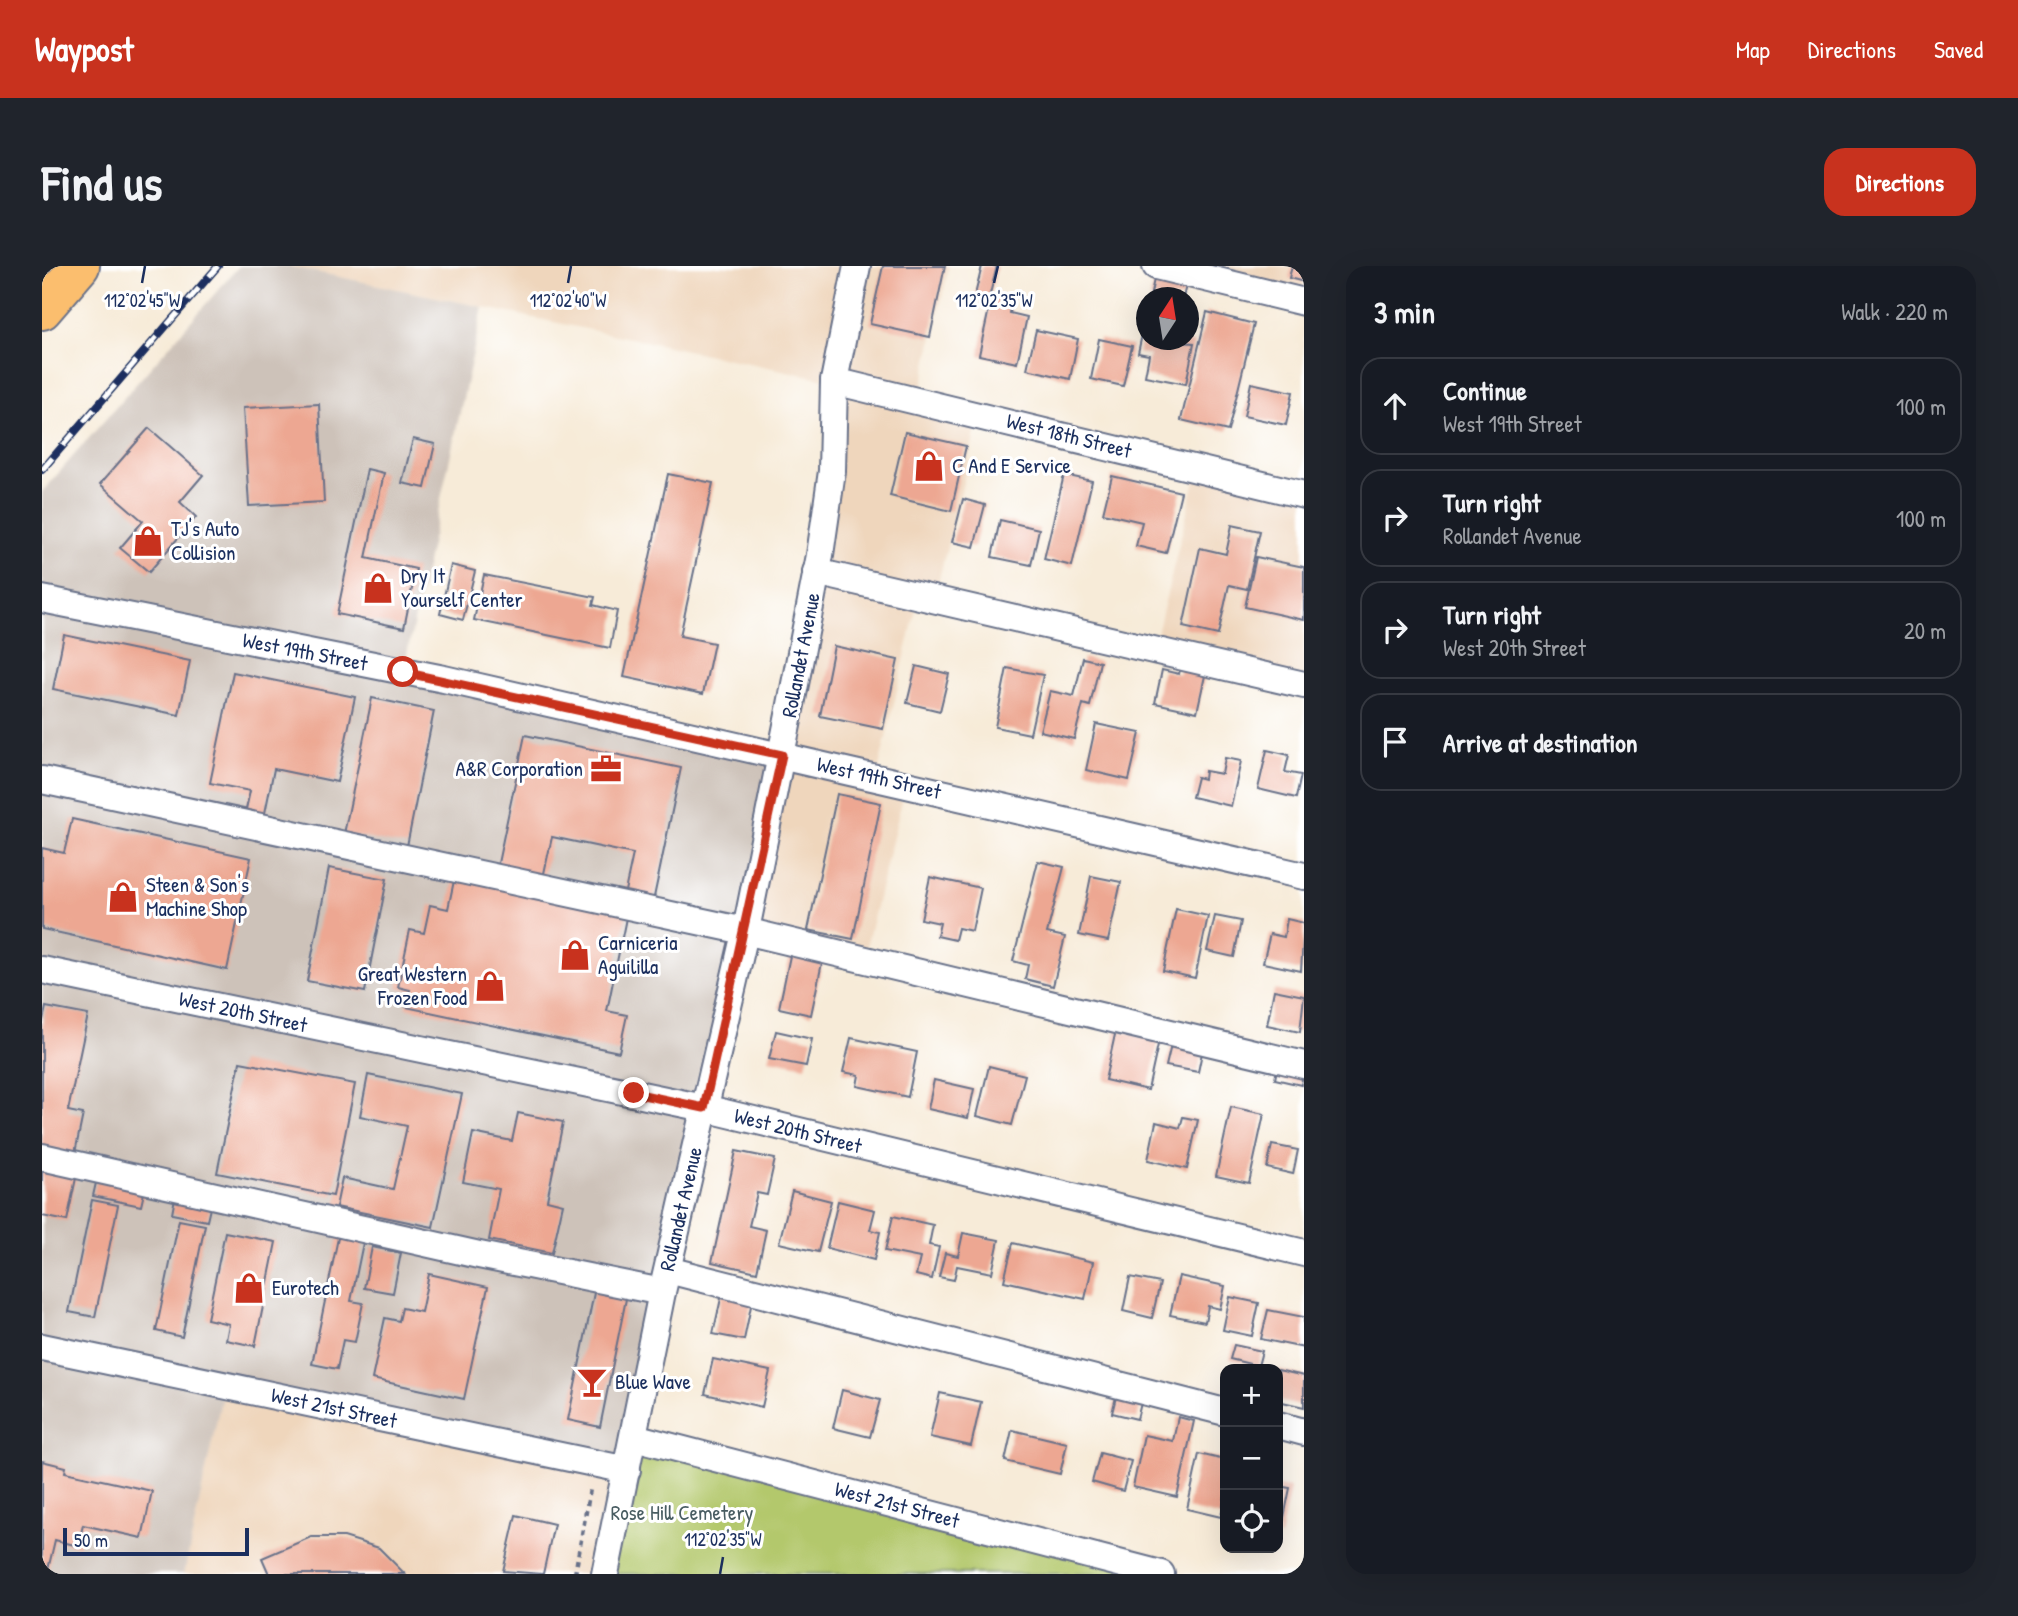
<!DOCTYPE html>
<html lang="en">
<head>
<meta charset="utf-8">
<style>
  :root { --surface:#171b24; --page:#20242c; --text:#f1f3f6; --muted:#9ea1a6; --line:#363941; --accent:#c8321e }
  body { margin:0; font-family:"Patrick Hand",sans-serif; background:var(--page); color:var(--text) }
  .controls { position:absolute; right:21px; bottom:21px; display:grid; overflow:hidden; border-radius:14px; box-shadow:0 7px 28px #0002 }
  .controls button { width:63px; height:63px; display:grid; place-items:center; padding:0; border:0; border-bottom:2px solid var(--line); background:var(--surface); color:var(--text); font:35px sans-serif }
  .compass { position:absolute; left:1094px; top:21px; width:63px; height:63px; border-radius:50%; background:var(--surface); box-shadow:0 7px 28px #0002; rotate:12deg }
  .scale { position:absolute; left:21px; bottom:18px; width:186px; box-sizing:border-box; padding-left:7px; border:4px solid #1b2f5e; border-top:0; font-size:19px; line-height:24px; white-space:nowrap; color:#1b2f5e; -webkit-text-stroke:5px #fff; paint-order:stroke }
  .stop { position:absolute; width:21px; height:21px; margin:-16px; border:5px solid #c8321e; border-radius:50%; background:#fff }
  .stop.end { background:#c8321e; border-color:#fff; box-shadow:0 2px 7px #0008 }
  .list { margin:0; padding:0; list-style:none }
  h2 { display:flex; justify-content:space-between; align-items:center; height:91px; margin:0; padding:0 28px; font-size:30px }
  h2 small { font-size:23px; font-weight:400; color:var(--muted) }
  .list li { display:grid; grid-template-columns:46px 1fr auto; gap:21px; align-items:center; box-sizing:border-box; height:98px; margin:0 14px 14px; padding:0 14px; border:2px solid var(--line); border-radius:21px }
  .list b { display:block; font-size:26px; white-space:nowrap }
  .list p { margin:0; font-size:23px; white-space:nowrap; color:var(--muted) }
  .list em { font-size:23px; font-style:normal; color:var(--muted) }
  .icon { flex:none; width:38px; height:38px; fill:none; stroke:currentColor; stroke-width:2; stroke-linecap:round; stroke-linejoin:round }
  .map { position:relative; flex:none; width:1262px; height:1308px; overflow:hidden; border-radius:21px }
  header { display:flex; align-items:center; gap:42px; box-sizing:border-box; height:98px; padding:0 35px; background:var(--accent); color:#fff }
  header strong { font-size:33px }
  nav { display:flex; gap:38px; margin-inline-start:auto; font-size:24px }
  .intro { display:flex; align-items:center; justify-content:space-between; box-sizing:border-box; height:168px; padding:0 42px }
  h1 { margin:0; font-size:49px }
  .button { padding:18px 32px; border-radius:21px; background:var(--accent); color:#fff; font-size:24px; font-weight:700 }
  main { display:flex; gap:42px; padding:0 42px }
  aside { flex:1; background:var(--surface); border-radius:21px; box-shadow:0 7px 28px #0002 }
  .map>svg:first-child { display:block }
  .built { fill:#efd6bc }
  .industrial { fill:#cdc2b9 }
  .green { fill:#b3c86c; stroke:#677c65; stroke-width:2 }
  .building { fill:#eda792 }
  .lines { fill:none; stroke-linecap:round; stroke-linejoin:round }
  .minor-casing { stroke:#687189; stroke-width:30 }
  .highway-casing { stroke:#687189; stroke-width:42 }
  .path { stroke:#687189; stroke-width:4.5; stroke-dasharray:5 5; stroke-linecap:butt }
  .minor { stroke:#fff; stroke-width:26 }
  .highway { stroke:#fbbe6e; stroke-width:38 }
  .rail-casing { stroke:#1b2f5e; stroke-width:8 }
  .rail { stroke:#fff; stroke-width:5; stroke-dasharray:16; stroke-linecap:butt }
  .route { stroke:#c8321e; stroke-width:9 }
  .ticks { fill:none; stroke:#1b2f5e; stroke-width:2.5 }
  .labels { text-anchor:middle; stroke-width:6; stroke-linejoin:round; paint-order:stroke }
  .street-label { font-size:21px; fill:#1b2f5e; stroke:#fff }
  .poi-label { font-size:21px; fill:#1b2f5e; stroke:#fff; text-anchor:start }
  .park-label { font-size:21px; fill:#495d62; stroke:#fff }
  .ticks-label { font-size:18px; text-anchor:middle; fill:#1b2f5e; stroke:#fff; stroke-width:6; stroke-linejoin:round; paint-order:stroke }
</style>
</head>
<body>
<header>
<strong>Waypost</strong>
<nav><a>Map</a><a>Directions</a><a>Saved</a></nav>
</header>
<div class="intro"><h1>Find us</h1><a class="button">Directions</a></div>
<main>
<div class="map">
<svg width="1262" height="1308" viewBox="0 0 1262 1308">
  <rect width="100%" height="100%" fill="#fff"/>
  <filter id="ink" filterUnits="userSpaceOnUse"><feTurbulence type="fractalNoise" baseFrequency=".0143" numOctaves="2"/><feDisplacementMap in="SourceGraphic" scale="14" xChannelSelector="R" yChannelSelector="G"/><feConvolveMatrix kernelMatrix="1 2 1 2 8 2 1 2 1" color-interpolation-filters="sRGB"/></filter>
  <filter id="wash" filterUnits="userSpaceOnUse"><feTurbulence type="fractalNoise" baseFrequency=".00686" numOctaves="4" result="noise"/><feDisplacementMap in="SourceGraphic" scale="28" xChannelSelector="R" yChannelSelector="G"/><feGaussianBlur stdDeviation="1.57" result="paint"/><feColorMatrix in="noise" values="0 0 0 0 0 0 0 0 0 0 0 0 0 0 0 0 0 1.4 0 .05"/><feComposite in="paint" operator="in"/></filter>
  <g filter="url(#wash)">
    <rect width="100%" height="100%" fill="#f7ebd8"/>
    <g class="built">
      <polygon points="245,0 907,0 877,134 938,148 892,333 877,330 835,510 864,518 821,693 703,665 740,489 792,115"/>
      <polygon points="1113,0 1262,0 1262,37"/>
      <polygon points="1156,202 1262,229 1262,419 1111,384"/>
      <polygon points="182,1119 585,1204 563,1308 142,1308"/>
    </g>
    <polygon class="industrial" points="197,0 245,0 441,41 361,406 740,489 585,1204 182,1120 142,1308 0,1308 0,226"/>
    <polygon class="green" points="592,1171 1119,1308 563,1308"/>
    <g id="blocks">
      <g class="building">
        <polygon points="841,0 903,0 888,71 828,58"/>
        <polygon points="940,0 955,0 947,32 933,29"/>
        <polygon points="1250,0 1262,0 1262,16 1247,12"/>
        <polygon points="1112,13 1144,19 1141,32 1108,32"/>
        <polygon points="950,29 970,34 968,47 985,51 975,97 937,89"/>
        <polygon points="1165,46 1212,58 1186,165 1139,154"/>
        <polygon points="1103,55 1104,74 1152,77 1144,118 1103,110 1107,89 1096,87"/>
        <polygon points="994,64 1036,73 1028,113 985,103"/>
        <polygon points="1057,73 1090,80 1081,120 1049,113"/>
        <polygon points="1209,117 1251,126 1244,159 1202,150"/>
        <polygon points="277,138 282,236 207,240 201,142"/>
        <polygon points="107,162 161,209 138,236 154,251 107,306 78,282 101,255 58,218"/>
        <polygon points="863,166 924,180 909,245 848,230"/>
        <polygon points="371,173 393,178 383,222 360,217"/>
        <polygon points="325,203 342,207 324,292 374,303 362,362 295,348"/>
        <polygon points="626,208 671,217 638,370 672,377 661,428 582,411"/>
        <polygon points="1022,209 1050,215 1030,300 1002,293"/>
        <polygon points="1070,210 1139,226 1124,287 1094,280 1100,256 1061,247"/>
        <polygon points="921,233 943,239 932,281 910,276"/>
        <polygon points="958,254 997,263 989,299 950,291"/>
        <polygon points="1190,259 1218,265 1205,323 1187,319 1176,369 1141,361 1158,282 1184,288"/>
        <polygon points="1214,291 1262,301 1262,354 1203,341"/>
        <polygon points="409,299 433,305 421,354 398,348"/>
        <polygon points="442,309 553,331 551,339 575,345 568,382 432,354"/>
        <polygon points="22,369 148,395 137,449 11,423"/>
        <polygon points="792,380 856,394 841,463 778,450"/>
        <polygon points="1041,392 1058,396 1048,440 1041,438 1032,473 998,465 1008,425 1032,430"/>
        <polygon points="1139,399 1164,405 1155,446 1113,437 1120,404 1137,408"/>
        <polygon points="874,400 907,408 898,445 865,437"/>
        <polygon points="965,402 1001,409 988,468 953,461"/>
        <polygon points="191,406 313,431 295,516 232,503 222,552 203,548 208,525 168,517"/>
        <polygon points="330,432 392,445 365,580 302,568"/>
        <polygon points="1054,458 1098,467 1087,514 1044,504"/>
        <polygon points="483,469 639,502 611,636 582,630 591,588 510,571 501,612 455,602"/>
        <polygon points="1225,484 1247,489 1243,506 1259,509 1254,532 1216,523"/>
        <polygon points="1183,492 1199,495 1189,540 1150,531 1155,511 1162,513 1163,505 1180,508"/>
        <polygon points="795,528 839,537 811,673 766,664"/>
        <polygon points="30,553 209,592 185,704 0,663 0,582 22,587"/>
        <polygon points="996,595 1022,601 1005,667 1023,671 1011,720 983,713 986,699 971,695"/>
        <polygon points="287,602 345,613 323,726 265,715"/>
        <polygon points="413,610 585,647 565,745 585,749 577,786 364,741 368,724 356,721 368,664 382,667 388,639 406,643"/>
        <polygon points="1049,610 1079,616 1066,675 1037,669"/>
        <polygon points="888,611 939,622 930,665 916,662 913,674 895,670 898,657 879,653"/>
        <polygon points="1134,643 1166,650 1153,712 1121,705"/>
        <polygon points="1173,650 1199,655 1192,691 1165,685"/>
        <polygon points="1245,653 1262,657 1259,705 1221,697 1228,668 1242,671"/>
        <polygon points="749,685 781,692 769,749 737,742"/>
        <polygon points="1232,724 1262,730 1258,766 1225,759"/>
        <polygon points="4,741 46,749 26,845 41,848 33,887 0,880 0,759"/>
        <polygon points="1074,764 1117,774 1106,824 1063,814"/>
        <polygon points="734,765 770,773 764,800 727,793"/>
        <polygon points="809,772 875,786 866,831 815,820 817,809 801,806"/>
        <polygon points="1130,775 1161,782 1156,806 1124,800"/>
        <polygon points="198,796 313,818 291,930 175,907"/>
        <polygon points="1236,798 1262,804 1259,819 1233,813"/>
        <polygon points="947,800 983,809 970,859 935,850"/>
        <polygon points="326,809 420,828 391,961 294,941 300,912 351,923 365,860 318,850"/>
        <polygon points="892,814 932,823 926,852 886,843"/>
        <polygon points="1189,841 1222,848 1207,917 1174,910"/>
        <polygon points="476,847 521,856 505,934 521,938 510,987 447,974 457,923 421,916 431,867 470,875"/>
        <polygon points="1141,851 1156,854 1145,903 1106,894 1114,856 1138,862"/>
        <polygon points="1230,879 1256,884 1251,908 1225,902"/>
        <polygon points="694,885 733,893 725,929 715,927 707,960 724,964 715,1006 670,996"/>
        <polygon points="0,905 34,912 25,955 0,950"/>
        <polygon points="56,908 104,918 99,940 51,930"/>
        <polygon points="750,925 789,935 776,986 737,977"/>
        <polygon points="134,926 170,933 165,955 130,948"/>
        <polygon points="50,934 76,939 53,1051 27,1046"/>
        <polygon points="796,935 833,944 828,964 838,966 832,994 785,982"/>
        <polygon points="851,950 891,959 887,979 897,981 890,1013 874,1009 878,992 843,985"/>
        <polygon points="137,954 163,959 140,1071 114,1065"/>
        <polygon points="183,966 234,976 213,1080 184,1074 187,1058 165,1053"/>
        <polygon points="297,967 322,972 309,1035 321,1037 313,1076 301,1074 295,1103 270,1098"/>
        <polygon points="921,967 957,974 950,1007 915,1000 912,1014 897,1011 903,987 916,990"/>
        <polygon points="971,977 1051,996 1043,1033 962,1015"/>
        <polygon points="330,981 359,987 351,1027 322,1022"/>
        <polygon points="387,1008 446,1021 422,1133 330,1113 343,1052 357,1055 360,1042 379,1046"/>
        <polygon points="1137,1010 1183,1020 1178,1043 1166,1040 1163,1056 1128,1049"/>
        <polygon points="1088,1011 1118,1017 1110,1052 1081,1045"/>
        <polygon points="554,1017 586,1023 558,1161 526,1154"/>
        <polygon points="680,1028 710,1035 702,1074 671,1068"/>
        <polygon points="1188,1031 1217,1037 1210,1070 1181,1064"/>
        <polygon points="1226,1044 1262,1051 1262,1082 1219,1073"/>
        <polygon points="1192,1079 1220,1085 1216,1100 1188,1093"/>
        <polygon points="671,1093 728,1105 720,1141 663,1128"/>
        <polygon points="1236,1104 1262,1110 1262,1141 1236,1135"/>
        <polygon points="800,1124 838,1134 828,1171 791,1162"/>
        <polygon points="898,1127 939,1136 929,1180 888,1171"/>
        <polygon points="1075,1127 1100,1133 1095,1153 1070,1147"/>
        <polygon points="1136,1151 1152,1155 1135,1231 1091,1221 1102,1169 1131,1175"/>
        <polygon points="970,1164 1025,1177 1018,1208 963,1195"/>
        <polygon points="1058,1187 1089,1195 1081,1225 1050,1216"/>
        <polygon points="1157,1188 1183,1194 1183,1230 1179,1251 1145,1243"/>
        <polygon points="0,1195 24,1201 23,1206 110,1225 100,1272 41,1259 36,1280 13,1274 5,1308 0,1308"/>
        <polygon points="1236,1220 1248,1222 1238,1271 1236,1271"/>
        <polygon points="474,1249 512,1258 501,1308 461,1305"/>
        <polygon points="269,1271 302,1271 337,1282 363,1308 227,1308 220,1292"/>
      </g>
    </g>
  </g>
  <g filter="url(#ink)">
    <use href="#blocks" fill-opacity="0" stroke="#687189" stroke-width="2"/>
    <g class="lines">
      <defs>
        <g id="minor">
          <polyline points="1114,0 1262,36"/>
          <polyline points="792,115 1262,229"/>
          <polyline points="774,306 1262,419"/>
          <polyline points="0,333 402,413 1262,610"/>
          <polyline points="0,514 703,665 1262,799"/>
          <polyline points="0,704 662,842 1262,987"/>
          <polyline points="0,891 437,989 620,1026"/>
          <polyline points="626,1004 1183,1146"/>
          <polyline points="0,1081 585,1204"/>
          <polyline points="1236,1159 1262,1166"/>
          <polyline points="592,1171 1119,1308"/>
          <polyline points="563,1308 620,1026 706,654 747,449 778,289 790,205 792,115 815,0"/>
        </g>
        <polyline id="highway" points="0,44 38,0"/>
      </defs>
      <use href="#minor" class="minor-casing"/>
      <use href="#highway" class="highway-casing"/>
      <polyline class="path" points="533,1308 548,1223"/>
      <use href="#minor" class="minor"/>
      <use href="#highway" class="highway"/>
      <defs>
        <polyline id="rail" points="0,204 176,0"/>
      </defs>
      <use href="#rail" class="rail-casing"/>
      <use href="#rail" class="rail"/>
    </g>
  </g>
  <g class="lines" filter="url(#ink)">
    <polyline class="route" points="361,406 740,489 662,842 592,827"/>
  </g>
  <path class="ticks" d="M100,17l3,-17M526,17l3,-17M952,17l4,-17M678,1308l3,-17"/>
  <defs>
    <symbol id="shop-bare" viewBox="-9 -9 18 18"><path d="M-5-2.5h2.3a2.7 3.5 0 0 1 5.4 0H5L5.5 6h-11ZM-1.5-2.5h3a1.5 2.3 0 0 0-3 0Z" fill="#c8321e" stroke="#fff" stroke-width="2.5" paint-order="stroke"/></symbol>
    <symbol id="office-bare" viewBox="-9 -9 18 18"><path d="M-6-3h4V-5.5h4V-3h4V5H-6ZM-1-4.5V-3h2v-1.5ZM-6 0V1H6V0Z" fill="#c8321e" stroke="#fff" stroke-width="2.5" paint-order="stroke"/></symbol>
    <symbol id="bar-bare" viewBox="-9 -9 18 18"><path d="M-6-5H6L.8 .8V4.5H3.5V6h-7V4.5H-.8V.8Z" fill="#c8321e" stroke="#fff" stroke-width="2.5" paint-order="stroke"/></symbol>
  </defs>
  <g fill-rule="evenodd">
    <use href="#shop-bare" x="865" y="178" width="44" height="44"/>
    <use href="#shop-bare" x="84" y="253" width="44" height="44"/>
    <use href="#shop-bare" x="314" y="300" width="44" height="44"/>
    <use href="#office-bare" x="542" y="481" width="44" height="44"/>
    <use href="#shop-bare" x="59" y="609" width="44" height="44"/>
    <use href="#shop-bare" x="511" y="667" width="44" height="44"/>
    <use href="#shop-bare" x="426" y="698" width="44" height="44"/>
    <use href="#shop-bare" x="185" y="1000" width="44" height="44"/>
    <use href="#bar-bare" x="528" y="1094" width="44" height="44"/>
  </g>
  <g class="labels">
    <g class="street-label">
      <text transform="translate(1027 170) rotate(14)" y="7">West 18th Street</text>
      <text transform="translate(263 386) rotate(11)" y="7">West 19th Street</text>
      <text transform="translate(759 389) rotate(-79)" y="7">Rollandet Avenue</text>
      <text transform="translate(837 512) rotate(13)" y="7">West 19th Street</text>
      <text transform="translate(201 746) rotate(12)" y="7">West 20th Street</text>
      <text transform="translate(756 865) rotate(14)" y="7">West 20th Street</text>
      <text transform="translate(639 943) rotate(-77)" y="7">Rollandet Avenue</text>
      <text transform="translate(292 1142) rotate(12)" y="7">West 21st Street</text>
      <text transform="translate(855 1239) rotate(15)" y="7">West 21st Street</text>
    </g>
    <g class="poi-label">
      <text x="910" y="207">C And E Service</text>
      <text x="129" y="270">TJ's Auto<tspan x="129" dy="24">Collision</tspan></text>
      <text x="359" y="317">Dry It<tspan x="359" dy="24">Yourself Center</tspan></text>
      <text x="541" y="510" text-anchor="end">A&amp;R Corporation</text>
      <text x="104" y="626">Steen &amp; Son's<tspan x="104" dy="24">Machine Shop</tspan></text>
      <text x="556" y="684">Carniceria<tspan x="556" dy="24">Aguililla</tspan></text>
      <text x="425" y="715" text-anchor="end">Great Western<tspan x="425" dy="24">Frozen Food</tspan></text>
      <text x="230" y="1029">Eurotech</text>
      <text x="573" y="1123">Blue Wave</text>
    </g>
    <g class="park-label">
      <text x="640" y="1254">Rose Hill Cemetery</text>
    </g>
  </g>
  <g class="ticks-label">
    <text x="100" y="41">112°02'45"W</text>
    <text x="526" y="41">112°02'40"W</text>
    <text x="952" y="41">112°02'35"W</text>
    <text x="681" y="1280">112°02'35"W</text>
  </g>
</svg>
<div class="controls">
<button>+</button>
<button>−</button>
<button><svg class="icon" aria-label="locate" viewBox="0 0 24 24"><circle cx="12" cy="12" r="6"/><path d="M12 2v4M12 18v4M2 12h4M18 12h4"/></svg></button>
</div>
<svg class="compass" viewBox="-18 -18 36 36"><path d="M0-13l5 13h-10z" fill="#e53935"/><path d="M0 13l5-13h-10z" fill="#9ea1a6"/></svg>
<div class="scale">50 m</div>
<div class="stop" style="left:361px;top:406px"></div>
<div class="stop end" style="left:592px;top:827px"></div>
</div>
<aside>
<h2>3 min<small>Walk · 220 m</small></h2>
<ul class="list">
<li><svg class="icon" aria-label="ahead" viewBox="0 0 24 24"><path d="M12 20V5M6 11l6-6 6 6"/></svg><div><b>Continue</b><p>West 19th Street</p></div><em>100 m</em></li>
<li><svg class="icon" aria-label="right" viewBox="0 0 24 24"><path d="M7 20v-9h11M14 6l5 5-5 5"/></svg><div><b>Turn right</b><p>Rollandet Avenue</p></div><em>100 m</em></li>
<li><svg class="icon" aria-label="right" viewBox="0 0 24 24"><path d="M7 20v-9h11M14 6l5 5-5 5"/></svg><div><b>Turn right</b><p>West 20th Street</p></div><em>20 m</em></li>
<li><svg class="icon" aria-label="arrive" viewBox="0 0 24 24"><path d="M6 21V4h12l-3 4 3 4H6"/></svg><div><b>Arrive at destination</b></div></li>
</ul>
</aside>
</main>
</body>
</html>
